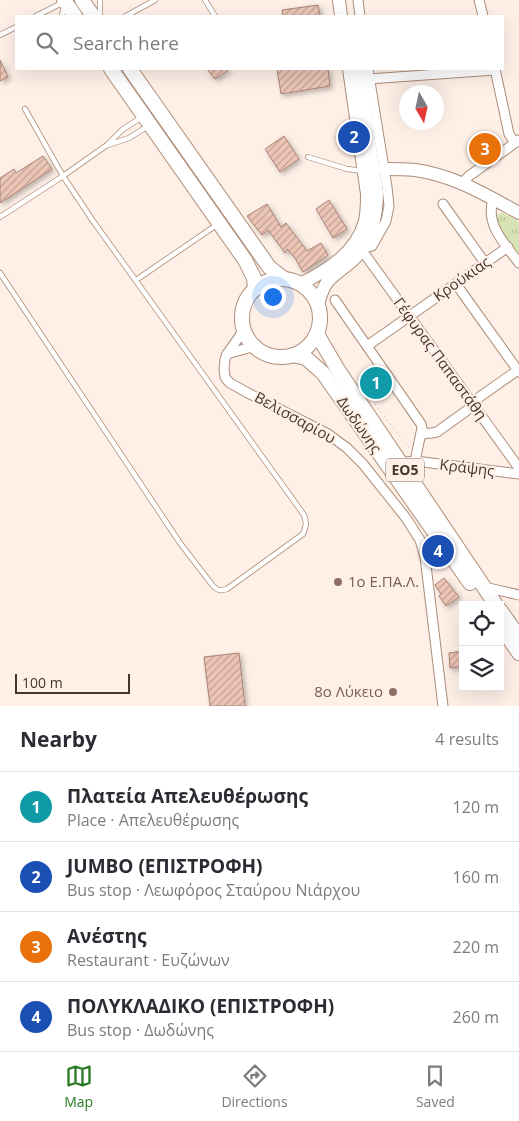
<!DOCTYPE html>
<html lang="en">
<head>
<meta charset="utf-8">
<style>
  :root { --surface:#fff; --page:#f7f7f7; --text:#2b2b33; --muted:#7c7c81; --line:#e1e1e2; --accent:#2b7a23 }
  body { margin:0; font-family:"Open Sans",sans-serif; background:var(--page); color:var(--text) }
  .controls { position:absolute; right:15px; bottom:15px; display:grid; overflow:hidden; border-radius:0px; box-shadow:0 5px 20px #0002 }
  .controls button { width:45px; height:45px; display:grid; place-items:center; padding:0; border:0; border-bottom:1px solid var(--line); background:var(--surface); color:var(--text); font:25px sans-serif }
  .compass { position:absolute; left:399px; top:85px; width:45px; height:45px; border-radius:50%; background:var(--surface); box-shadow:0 5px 20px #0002; rotate:171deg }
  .scale { position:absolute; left:15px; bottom:12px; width:115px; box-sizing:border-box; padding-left:5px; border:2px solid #44362d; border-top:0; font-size:14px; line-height:18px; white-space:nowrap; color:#44362d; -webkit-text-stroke:4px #fef0e7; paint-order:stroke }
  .you { position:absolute; left:272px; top:296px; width:18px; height:18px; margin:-12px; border:4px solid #fff; border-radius:50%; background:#1a73e8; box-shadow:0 0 0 8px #1a73e833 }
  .badge { display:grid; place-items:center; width:32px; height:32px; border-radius:50%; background:var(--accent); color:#fff; font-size:16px; font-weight:700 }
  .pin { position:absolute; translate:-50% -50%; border:2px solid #fff; box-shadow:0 1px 5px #0006 }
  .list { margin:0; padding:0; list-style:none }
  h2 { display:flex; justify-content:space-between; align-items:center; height:65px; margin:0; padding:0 20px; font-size:21px }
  h2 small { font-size:16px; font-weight:400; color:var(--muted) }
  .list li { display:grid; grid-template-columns:32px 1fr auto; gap:15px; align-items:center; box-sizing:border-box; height:70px; padding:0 20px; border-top:1px solid var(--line) }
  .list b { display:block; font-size:19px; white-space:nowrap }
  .list p { margin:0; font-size:16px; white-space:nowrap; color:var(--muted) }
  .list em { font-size:16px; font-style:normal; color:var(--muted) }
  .icon { flex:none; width:28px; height:28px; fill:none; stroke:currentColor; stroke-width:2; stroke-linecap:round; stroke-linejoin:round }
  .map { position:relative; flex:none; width:519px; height:706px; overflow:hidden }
  .search { position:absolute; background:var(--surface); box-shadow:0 5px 20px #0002; left:15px; right:15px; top:15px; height:55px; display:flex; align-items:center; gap:12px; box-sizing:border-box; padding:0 18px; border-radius:0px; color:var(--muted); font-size:19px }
  .sheet { height:345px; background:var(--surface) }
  nav { display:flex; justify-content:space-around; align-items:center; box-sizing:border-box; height:70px; border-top:1px solid var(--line); background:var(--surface); font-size:14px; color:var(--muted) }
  nav a { display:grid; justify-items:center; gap:2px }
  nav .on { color:var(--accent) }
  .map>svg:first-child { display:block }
  .park { fill:url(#park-tufts) }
  .building { fill:url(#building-hatch); stroke:#a88376; filter:url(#shadow) }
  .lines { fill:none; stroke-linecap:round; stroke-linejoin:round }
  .lane-casing { stroke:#ad8d78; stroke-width:6 }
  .street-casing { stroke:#ad8d78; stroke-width:11 }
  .secondary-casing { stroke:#ad8d78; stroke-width:14 }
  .primary-casing { stroke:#ad8d78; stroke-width:16 }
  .path { stroke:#b7a9a0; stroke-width:1; stroke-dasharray:1 4; stroke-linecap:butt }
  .lane { stroke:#fff; stroke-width:4.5 }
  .street { stroke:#fff; stroke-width:9 }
  .secondary { stroke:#fff; stroke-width:12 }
  .primary { stroke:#fff; stroke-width:14 }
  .education-dot { fill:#8d6e63; stroke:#fef0e7; stroke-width:2 }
  .labels { text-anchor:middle; stroke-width:4.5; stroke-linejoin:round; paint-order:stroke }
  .shield { fill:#fef0e7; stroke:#7c6e65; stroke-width:1 }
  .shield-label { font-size:14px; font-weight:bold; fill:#44362d }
  .street-label { font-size:15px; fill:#44362d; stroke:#fef0e7 }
  .education-label { font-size:15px; fill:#785e54; stroke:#fef0e7; text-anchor:start }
</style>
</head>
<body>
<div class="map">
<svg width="519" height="706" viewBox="0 0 519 706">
  <defs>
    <pattern id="park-tufts" width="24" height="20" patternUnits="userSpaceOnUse" patternTransform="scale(1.25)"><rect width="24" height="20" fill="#d8e3b5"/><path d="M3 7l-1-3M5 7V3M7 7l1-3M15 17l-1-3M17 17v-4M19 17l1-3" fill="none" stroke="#bbc39c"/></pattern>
    <pattern id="building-hatch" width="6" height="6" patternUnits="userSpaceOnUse" patternTransform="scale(1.25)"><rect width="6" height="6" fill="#ecc5b6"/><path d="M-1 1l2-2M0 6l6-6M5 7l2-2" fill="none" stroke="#c1a194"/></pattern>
    <filter id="shadow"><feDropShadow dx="2.5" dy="2.5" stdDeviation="2.5" flood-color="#0004"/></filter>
  </defs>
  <rect width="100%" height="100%" fill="#fef0e7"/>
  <path class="park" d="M501,213h2l16,9v32c-7,-9 -24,-28 -22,-39z"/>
  <g class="building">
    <polygon points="318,5 320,16 283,16 282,10"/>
    <polygon points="0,60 8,77 0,81"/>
    <polygon points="207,69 230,69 215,79"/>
    <polygon points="277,69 328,69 330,86 281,94"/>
    <polygon points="284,136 299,159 280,172 265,149"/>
    <polygon points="43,156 52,169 0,203 0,178 14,169 16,173"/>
    <polygon points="329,200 347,229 333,238 316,209"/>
    <polygon points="267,204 281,227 286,223 307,251 321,243 328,255 303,272 295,258 287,249 285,253 268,230 262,235 247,216"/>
    <polygon points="444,578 459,597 446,606 439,596 441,594 435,585"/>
    <polygon points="463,651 463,666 450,668 449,653"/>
    <polygon points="239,653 245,706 210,706 204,657"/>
  </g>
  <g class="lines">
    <defs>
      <g id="lane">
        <polyline points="100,0 100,16"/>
        <polyline points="205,0 215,16"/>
        <polyline points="36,16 64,2"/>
        <polyline points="62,16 64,5"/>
        <polyline points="126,16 155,0"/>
        <polyline points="0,35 16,27"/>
        <polyline points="108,145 129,138 148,126"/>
        <polyline points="308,157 347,169 363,171"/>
        <polyline points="0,217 63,176 107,145 122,130 142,117"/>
        <path d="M0,273l180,270 33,43c5,5 8,5 14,3l76,-55c3,-7 4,-11 1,-19l-211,-294 -30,-45 -38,-67"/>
        <polyline points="136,280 218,224"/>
      </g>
      <g id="street">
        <polyline points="358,0 360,16"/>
        <polyline points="479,0 483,16"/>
        <polyline points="368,69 387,187 389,206 386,221 372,246 361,249 519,468"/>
        <polyline points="495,69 509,134 515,143"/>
        <polyline points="369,79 495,70"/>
        <polyline points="462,183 469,176 519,140"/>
        <path d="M493,199c-8,26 12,45 26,64"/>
        <polyline points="443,204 485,263"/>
        <polyline points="456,284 519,372"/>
        <polyline points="335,300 421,424 422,428 415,461 406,462 401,464"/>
        <polyline points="244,330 227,354 225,359 224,369 225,377 227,380 230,383 248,393 328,434 347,448 363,464 406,518 420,540 425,557 443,706"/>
        <polyline points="367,346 508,247"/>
        <polyline points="227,354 255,346"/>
        <polyline points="471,403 518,370"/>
        <polyline points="421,434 431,433 437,432 473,406"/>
        <polyline points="415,461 519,474"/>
        <polyline points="484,587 519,595"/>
      </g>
      <g id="secondary">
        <polyline points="339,0 341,16"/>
        <path d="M384,169c10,0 20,0 31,1 38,5 71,25 104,43"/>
        <path d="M300,284c27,-13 57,-32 65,-63 2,-9 2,-18 2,-27l-18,-125"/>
        <path d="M318,305c7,-29 15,-27 35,-45 18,-16 24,-44 24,-68l-19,-123"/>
      </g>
      <g id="primary">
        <polyline points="64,0 75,16"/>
        <polyline points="82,0 93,16"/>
        <polyline points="111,69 245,260 254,278 255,289"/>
        <polyline points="130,69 269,267 284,279"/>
        <circle cx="281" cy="318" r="39"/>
        <polyline points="317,334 338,370 496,605"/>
        <polyline points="293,355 306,358 323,373 470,583"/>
        <polyline points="500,610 519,637"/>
        <polyline points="504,631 519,653"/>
      </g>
    </defs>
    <use href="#lane" class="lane-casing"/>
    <use href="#street" class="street-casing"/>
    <use href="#secondary" class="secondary-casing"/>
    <use href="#primary" class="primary-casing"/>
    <g class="path">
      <polyline points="326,328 326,312"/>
      <polyline points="375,404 409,448"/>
    </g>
    <use href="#lane" class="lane"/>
    <use href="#street" class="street"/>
    <use href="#secondary" class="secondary"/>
    <use href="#primary" class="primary"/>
  </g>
  <g class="education-dot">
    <circle cx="338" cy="582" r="5"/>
    <circle cx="393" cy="692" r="5"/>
  </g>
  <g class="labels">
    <rect class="shield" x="386" y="458.5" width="38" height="23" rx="4"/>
    <g class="shield-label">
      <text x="405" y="475">ΕΟ5</text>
    </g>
    <g class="street-label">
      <text transform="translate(462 279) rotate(-35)" y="5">Κρούκιας</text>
      <text transform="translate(440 359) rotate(54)" y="5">Γέφυρας Παπαστάθη</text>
      <text transform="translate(295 418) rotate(29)" y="5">Βελισσαρίου</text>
      <text transform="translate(359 425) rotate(55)" y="5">Δωδώνης</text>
      <text transform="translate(467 468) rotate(7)" y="5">Κράψης</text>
    </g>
    <g class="education-label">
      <text x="348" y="587">1ο Ε.ΠΑ.Λ.</text>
      <text x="383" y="697" text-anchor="end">8ο Λύκειο</text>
    </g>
  </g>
</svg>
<div class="controls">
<button><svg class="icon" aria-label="locate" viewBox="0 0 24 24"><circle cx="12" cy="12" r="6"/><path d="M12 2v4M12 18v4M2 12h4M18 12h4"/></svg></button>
<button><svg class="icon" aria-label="layers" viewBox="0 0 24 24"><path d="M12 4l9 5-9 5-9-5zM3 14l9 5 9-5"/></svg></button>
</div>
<svg class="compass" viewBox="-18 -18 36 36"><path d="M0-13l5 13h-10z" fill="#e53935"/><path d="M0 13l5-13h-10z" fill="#7c7c81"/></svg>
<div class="scale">100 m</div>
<div class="you"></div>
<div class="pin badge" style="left:376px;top:383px;background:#0f9aa8">1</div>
<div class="pin badge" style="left:354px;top:137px;background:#1a4fb4">2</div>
<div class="pin badge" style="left:485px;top:149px;background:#e8710a">3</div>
<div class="pin badge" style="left:438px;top:551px;background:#1a4fb4">4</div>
<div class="search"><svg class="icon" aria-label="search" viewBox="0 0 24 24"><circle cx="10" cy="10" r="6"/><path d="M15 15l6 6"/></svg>Search here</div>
</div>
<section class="sheet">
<h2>Nearby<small>4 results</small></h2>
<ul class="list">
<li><span class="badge" style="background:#0f9aa8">1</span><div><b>Πλατεία Απελευθέρωσης</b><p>Place · Απελευθέρωσης</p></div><em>120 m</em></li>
<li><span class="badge" style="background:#1a4fb4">2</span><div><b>JUMBO (ΕΠΙΣΤΡΟΦΗ)</b><p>Bus stop · Λεωφόρος Σταύρου Νιάρχου</p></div><em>160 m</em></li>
<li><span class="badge" style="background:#e8710a">3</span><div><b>Ανέστης</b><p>Restaurant · Ευζώνων</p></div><em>220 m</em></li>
<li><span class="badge" style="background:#1a4fb4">4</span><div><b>ΠΟΛΥΚΛΑΔΙΚΟ (ΕΠΙΣΤΡΟΦΗ)</b><p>Bus stop · Δωδώνης</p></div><em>260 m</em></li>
</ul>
</section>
<nav>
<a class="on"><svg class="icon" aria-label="map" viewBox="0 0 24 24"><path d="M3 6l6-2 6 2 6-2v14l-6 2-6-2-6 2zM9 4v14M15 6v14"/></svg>Map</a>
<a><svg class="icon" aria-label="directions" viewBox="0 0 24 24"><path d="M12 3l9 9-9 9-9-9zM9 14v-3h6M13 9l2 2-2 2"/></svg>Directions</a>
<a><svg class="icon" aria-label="saved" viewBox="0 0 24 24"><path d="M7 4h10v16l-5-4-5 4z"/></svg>Saved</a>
</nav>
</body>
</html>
